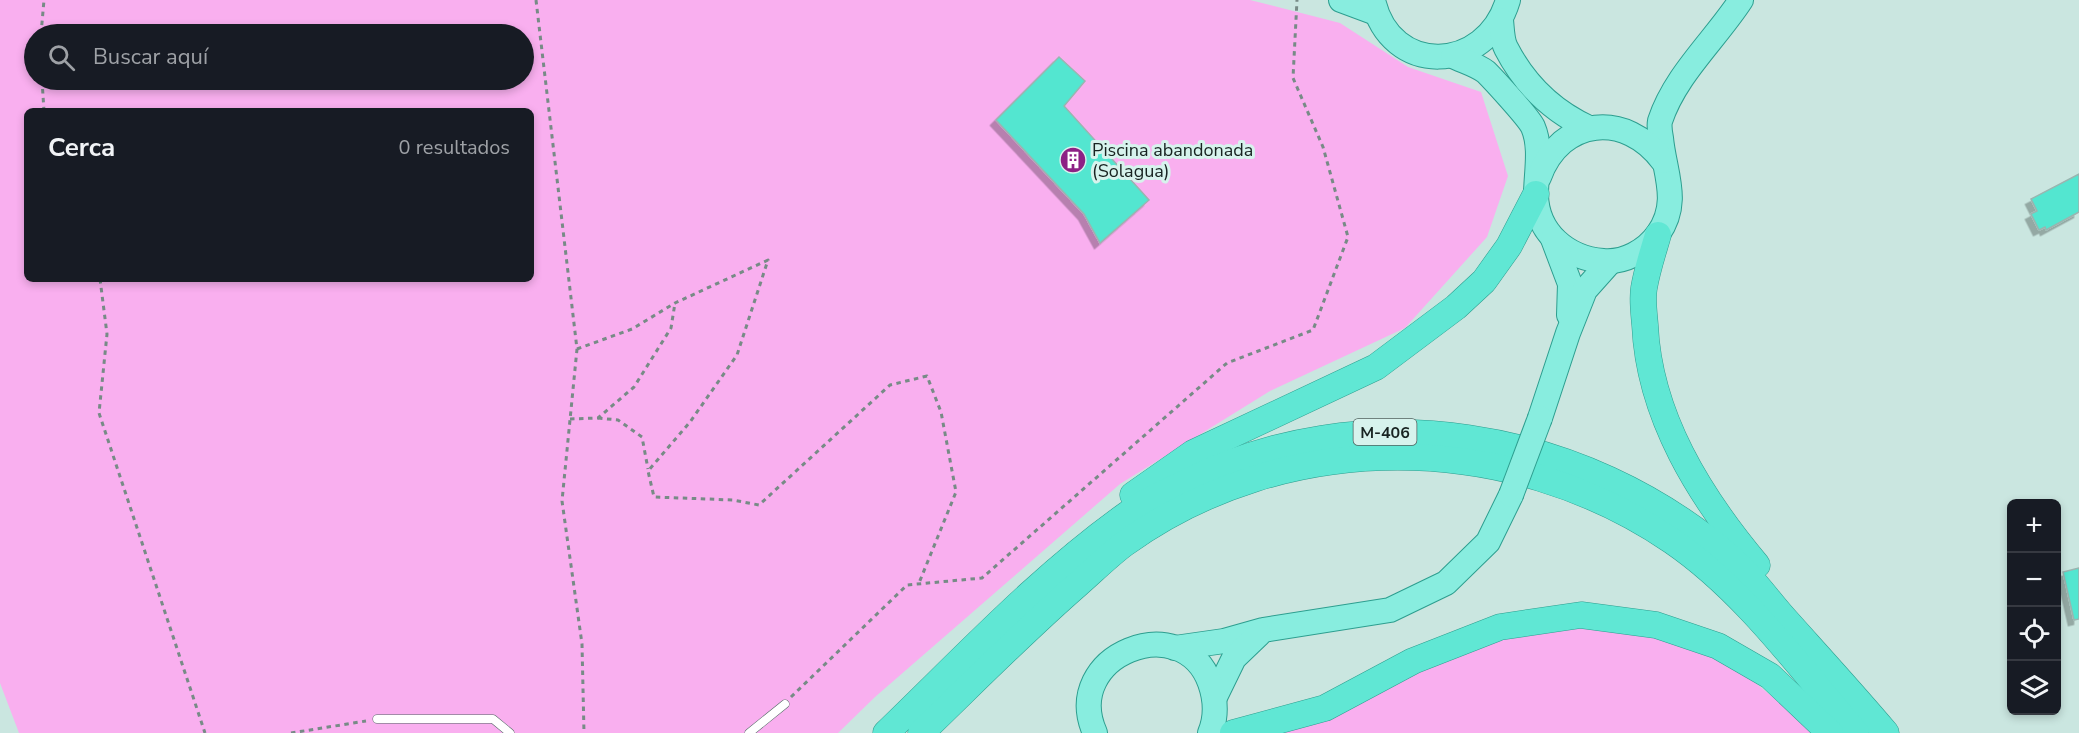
<!DOCTYPE html>
<html lang="es">
<head>
<meta charset="utf-8">
<style>
  :root { --surface:#171b24; --page:#20242c; --text:#f1f3f6; --muted:#9ea1a6; --line:#363941 }
  body { margin:0; font-family:"Nunito Sans",sans-serif; background:var(--page); color:var(--text) }
  .controls { position:absolute; right:18px; bottom:18px; display:grid; overflow:hidden; border-radius:9px; box-shadow:0 3px 9px #0003 }
  .controls button { width:54px; height:54px; display:grid; place-items:center; padding:0; border:0; border-bottom:2px solid var(--line); background:var(--surface); color:var(--text); font:30px sans-serif }
  .list { margin:0; padding:0; list-style:none }
  h2 { display:flex; justify-content:space-between; align-items:center; height:78px; margin:0; padding:0 24px; font-size:26px }
  h2 small { font-size:20px; font-weight:400; color:var(--muted) }
  .icon { flex:none; width:33px; height:33px; fill:none; stroke:currentColor; stroke-width:2; stroke-linecap:round; stroke-linejoin:round }
  .map { position:relative; flex:none; width:2079px; height:733px; overflow:hidden }
  .search { position:absolute; background:var(--surface); box-shadow:0 3px 9px #0003; left:24px; top:24px; width:510px; height:66px; display:flex; align-items:center; gap:15px; box-sizing:border-box; padding:0 21px; border-radius:33px; color:var(--muted); font-size:22px }
  .panel { position:absolute; background:var(--surface); box-shadow:0 3px 9px #0003; left:24px; top:108px; width:510px; height:174px; border-radius:9px }
  .map>svg:first-child { display:block }
  .green { fill:#f9afef; fill-rule:evenodd }
  .building { fill:#52e6d0; stroke:#9ab5b0; stroke-width:1.5; filter:url(#shadow) }
  .lines { fill:none; stroke-linecap:round; stroke-linejoin:round }
  .service-casing { stroke:#4f6863; stroke-width:9 }
  .primary-casing { stroke:#2d9e8f; stroke-width:26 }
  .trunk-casing { stroke:#2d9e8f; stroke-width:27 }
  .path { stroke:#778b86; stroke-width:3; stroke-dasharray:4.5 4.5; stroke-linecap:butt }
  .service { stroke:#fff; stroke-width:8 }
  .primary { stroke:#88eddf; stroke-width:24 }
  .trunk { stroke:#60e7d4; stroke-width:26 }
  .primary-bridge-casing { stroke:#2d9e8f; stroke-width:26; stroke-linecap:butt }
  .primary-bridge { stroke:#88eddf; stroke-width:24 }
  .labels { text-anchor:middle; stroke-width:6; stroke-linejoin:round; paint-order:stroke }
  .shield { fill:#d7f3ed; stroke:#51615e; stroke-width:1.5 }
  .shield-label { font-size:16px; font-weight:bold; fill:#182321 }
  .poi-label { font-size:18px; fill:#182321; stroke:#d7f3ed; text-anchor:start }
</style>
</head>
<body>
<div class="map">
<svg width="2079" height="733" viewBox="0 0 2079 733">
  <defs>
    <filter id="shadow"><feDropShadow dx="-5.5" dy="5.5" stdDeviation="0" flood-color="#0004"/></filter>
  </defs>
  <rect width="100%" height="100%" fill="#cae6e0"/>
  <g class="green">
    <path d="M0,0h1250l90,23 68,44 73,25 27,84 -21,61 -82,91 -135,63 -150,93 -245,213 -37,36h-819l-19,-50zM34,34h490v46h-490zM27,111h504v168h-504z"/>
    <polygon points="1541,625 1643,630 1721,655 1817,733 1263,733 1477,643"/>
  </g>
  <g class="building">
    <polygon points="1059,57 1085,81 1064,106 1149,200 1100,243 1084,214 996,120"/>
    <polygon points="2079,174 2079,212 2046,230 2045,227 2039,230 2031,214 2037,211 2031,199"/>
    <polygon points="2079,568 2079,619 2074,620 2063,572"/>
  </g>
  <g class="lines">
    <defs>
      <g id="service">
        <polyline points="377,719 493,719 510,733"/>
        <polyline points="749,733 785,704"/>
      </g>
      <g id="primary">
        <polyline points="1341,0 1376,13"/>
        <path d="M1373,0c17,77 113,74 135,0"/>
        <path d="M1501,20c1,9 1,21 5,28 19,37 46,63 83,80"/>
        <path d="M1453,56c10,5 24,9 33,16 8,8 43,46 47,55 9,21 3,46 3,68 1,38 31,63 67,66 21,2 43,-10 55,-27 23,-32 6,-62 3,-96 -1,-5 -2,-12 -1,-17 15,-46 55,-81 81,-121"/>
        <path d="M1539,177c22,-60 87,-66 124,-16"/>
        <polyline points="1553,239 1570,284 1569,315"/>
        <polyline points="1540,418 1568,333 1585,290 1610,262"/>
        <polyline points="1175,648 1224,641 1263,630 1390,610 1446,583 1488,542 1511,495"/>
        <polyline points="1215,697 1234,658 1259,634"/>
        <path d="M1095,733c-35,-78 88,-126 115,-50 6,17 7,33 0,50"/>
      </g>
      <g id="trunk">
        <path d="M1658,235c-5,17 -11,35 -14,53 -2,11 0,25 1,37 4,91 55,172 112,240"/>
        <polyline points="1133,495 1193,453 1376,367 1456,307 1484,281 1509,246 1536,194"/>
        <path d="M886,733c78,-75 154,-157 243,-220 16,-12 36,-20 54,-29 177,-92 401,-56 550,76 19,17 35,40 52,59 34,38 68,75 101,114"/>
        <path d="M921,733c52,-50 102,-101 156,-148 16,-14 31,-29 47,-41 162,-117 385,-114 548,-3 73,50 127,126 184,192"/>
        <polyline points="1233,733 1325,708 1413,661 1500,627 1581,615 1656,625 1718,646 1770,676 1830,733"/>
      </g>
    </defs>
    <use href="#service" class="service-casing"/>
    <use href="#primary" class="primary-casing"/>
    <use href="#trunk" class="trunk-casing"/>
    <g class="path">
      <polyline points="536,0 577,349 562,501 582,644 584,733"/>
      <polyline points="41,34 44,0"/>
      <polyline points="42,80 44,111"/>
      <polyline points="100,279 107,334 99,413 205,733"/>
      <polyline points="577,349 632,329 675,303 768,260 737,355 690,422 648,471 654,497 733,500 759,505 890,385 927,376 941,412 956,492 919,583"/>
      <polyline points="598,418 618,420 642,437 648,469"/>
      <polyline points="570,419 598,418 634,387 671,328 675,303"/>
      <polyline points="791,697 907,585 982,578 1227,363 1313,330 1348,237 1323,147 1293,78 1297,0"/>
      <polyline points="291,733 366,721"/>
    </g>
    <use href="#service" class="service"/>
    <use href="#primary" class="primary"/>
    <use href="#trunk" class="trunk"/>
    <defs>
      <polyline id="primary-bridge" points="1511,495 1540,418"/>
    </defs>
    <use href="#primary-bridge" class="primary-bridge-casing"/>
    <use href="#primary-bridge" class="primary-bridge"/>
  </g>
  <defs>
    <symbol id="building-disc" viewBox="-11 -11 22 22"><circle r="9.5" fill="#8d2185" stroke="#d7f3ed"/><path d="M-4-6H4V6H1V3H-1V6H-4ZM-2.5-4.3h1.7v1.8h-1.7ZM.8-4.3h1.7v1.8H.8ZM-2.5-1h1.7V.8h-1.7ZM.8-1h1.7V.8H.8Z" fill="#fff"/></symbol>
  </defs>
  <g fill-rule="evenodd">
    <use href="#building-disc" x="1058" y="145" width="30" height="30"/>
  </g>
  <g class="labels">
    <rect class="shield" x="1353.5" y="419" width="63" height="26" rx="4.5"/>
    <g class="shield-label">
      <text x="1385" y="438">M-406</text>
    </g>
    <g class="poi-label">
      <text x="1092" y="156">Piscina abandonada<tspan x="1092" dy="21">(Solagua)</tspan></text>
    </g>
  </g>
</svg>
<div class="controls">
<button>+</button>
<button>−</button>
<button><svg class="icon" aria-label="locate" viewBox="0 0 24 24"><circle cx="12" cy="12" r="6"/><path d="M12 2v4M12 18v4M2 12h4M18 12h4"/></svg></button>
<button><svg class="icon" aria-label="layers" viewBox="0 0 24 24"><path d="M12 4l9 5-9 5-9-5zM3 14l9 5 9-5"/></svg></button>
</div>
<div class="search"><svg class="icon" aria-label="search" viewBox="0 0 24 24"><circle cx="10" cy="10" r="6"/><path d="M15 15l6 6"/></svg>Buscar aquí</div>
<section class="panel">
<h2>Cerca<small>0 resultados</small></h2>
<ul class="list">
</ul>
</section>
</div>
</body>
</html>
